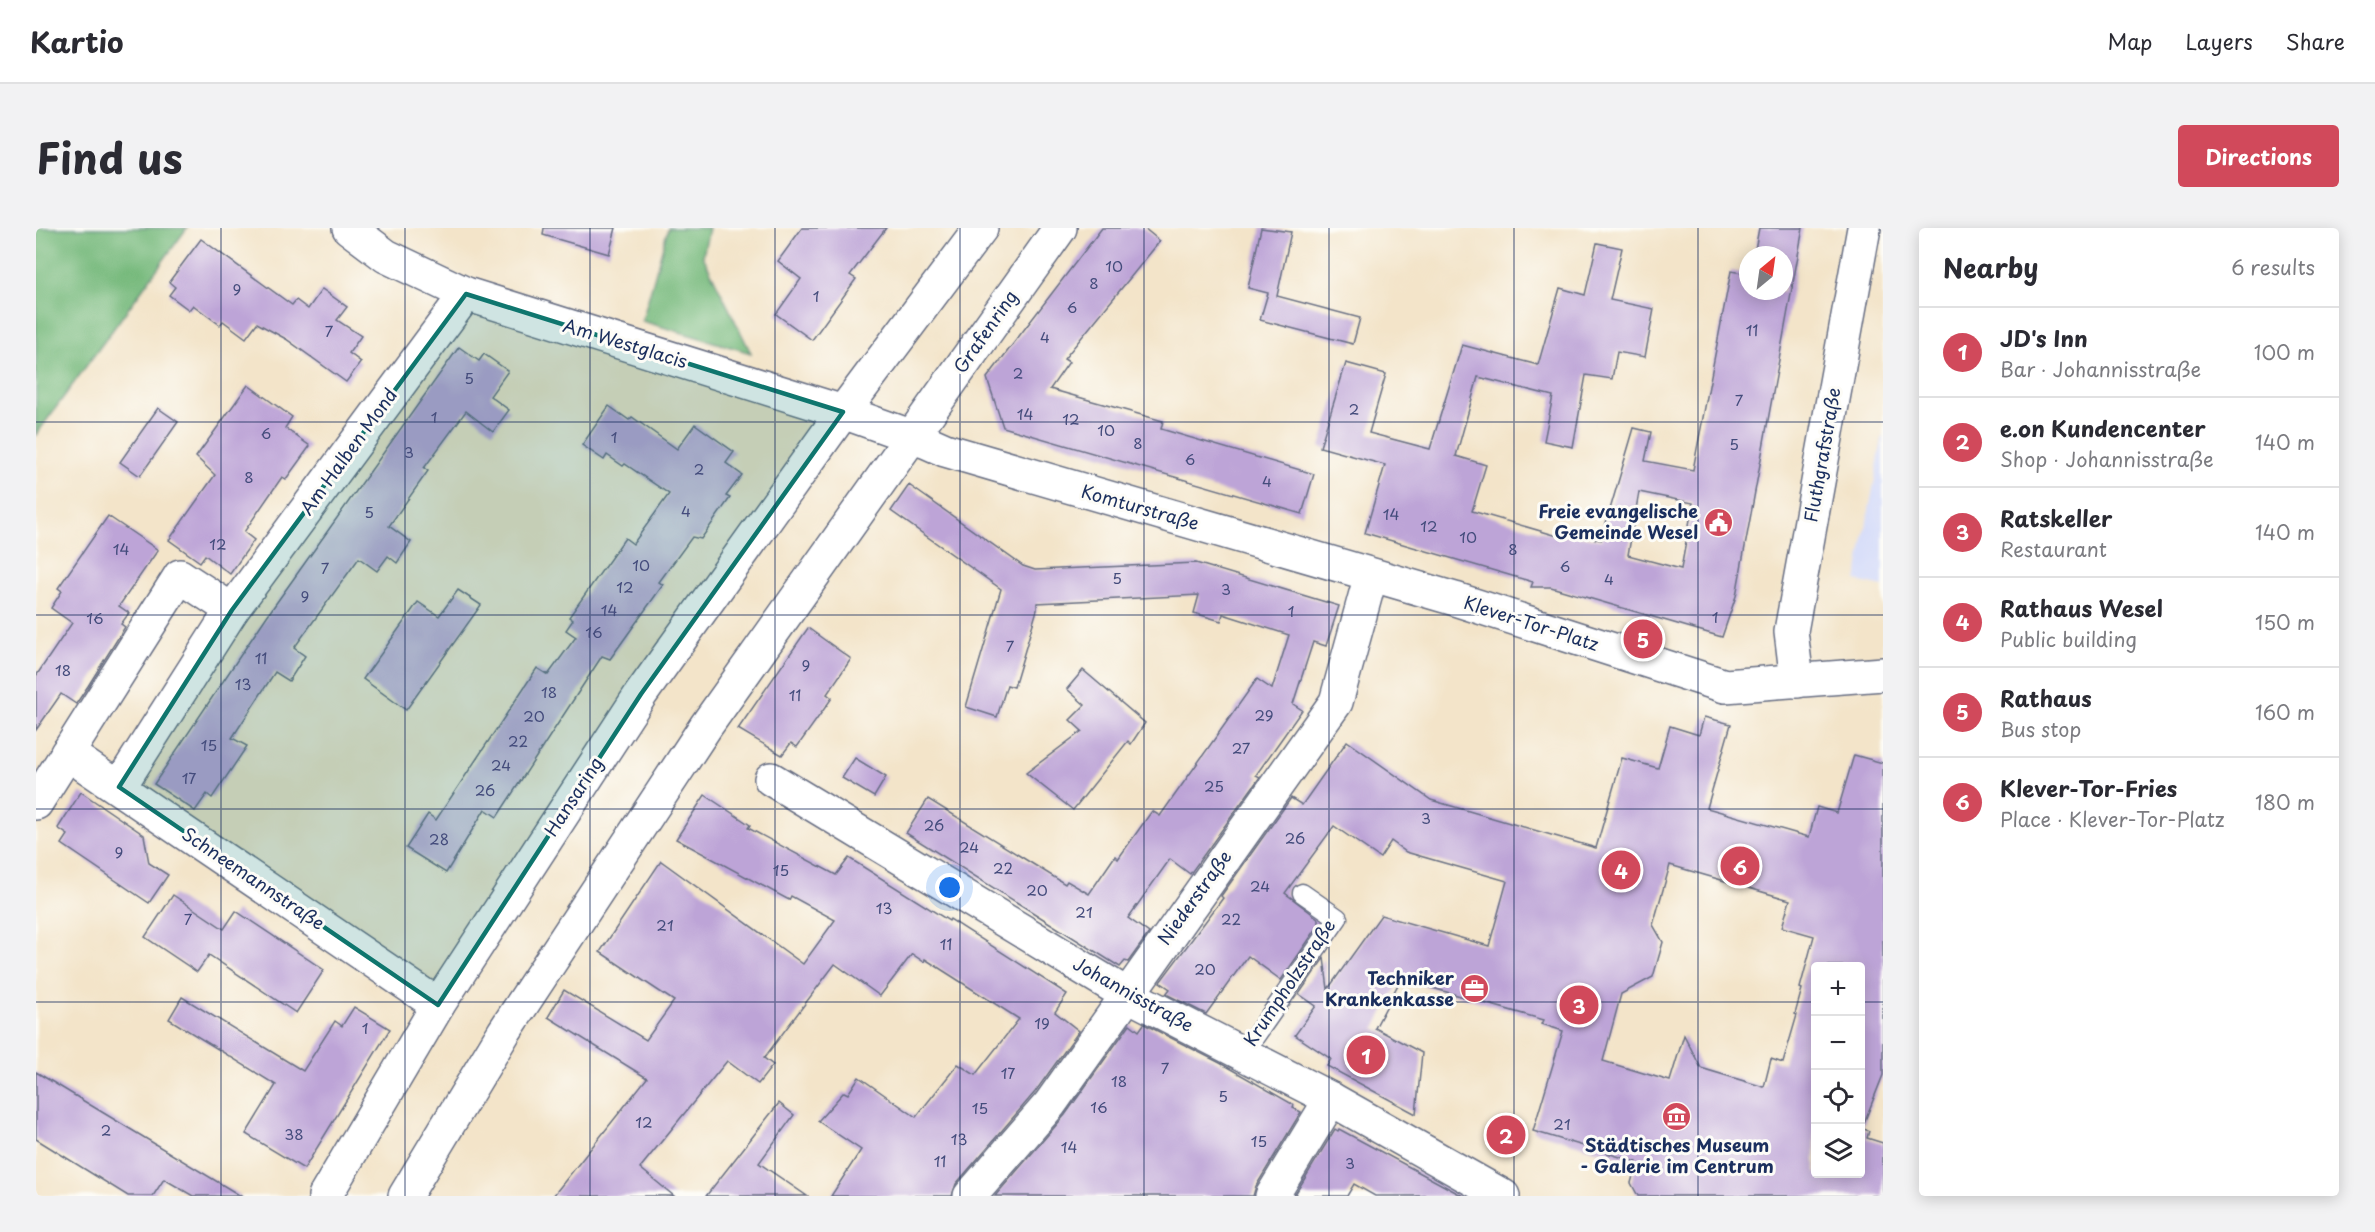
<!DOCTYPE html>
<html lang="en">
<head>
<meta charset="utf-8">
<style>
  :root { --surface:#fff; --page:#f2f2f3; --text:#2b2b33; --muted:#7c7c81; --line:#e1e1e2; --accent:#d1495b }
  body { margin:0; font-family:"Playpen Sans",sans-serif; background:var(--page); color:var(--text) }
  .controls { position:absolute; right:18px; bottom:18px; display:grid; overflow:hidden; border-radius:6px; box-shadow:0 3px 15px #0003 }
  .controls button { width:54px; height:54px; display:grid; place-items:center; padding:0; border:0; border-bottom:2px solid var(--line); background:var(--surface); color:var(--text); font:30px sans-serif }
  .compass { position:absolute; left:1703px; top:18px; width:54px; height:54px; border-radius:50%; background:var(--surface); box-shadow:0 3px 15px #0003; rotate:29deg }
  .you { position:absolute; left:914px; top:660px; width:21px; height:21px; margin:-15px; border:4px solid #fff; border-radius:50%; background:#1a73e8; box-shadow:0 0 0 9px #1a73e833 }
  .badge { display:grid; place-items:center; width:39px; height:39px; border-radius:50%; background:var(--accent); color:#fff; font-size:20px; font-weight:700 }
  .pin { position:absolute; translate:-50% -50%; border:3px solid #fff; box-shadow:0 2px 6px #0006 }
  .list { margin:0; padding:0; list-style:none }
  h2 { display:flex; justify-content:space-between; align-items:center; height:78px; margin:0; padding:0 24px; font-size:26px }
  h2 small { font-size:20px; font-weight:400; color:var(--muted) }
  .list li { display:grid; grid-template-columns:39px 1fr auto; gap:18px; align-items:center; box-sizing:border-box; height:90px; padding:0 24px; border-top:2px solid var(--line) }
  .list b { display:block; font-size:22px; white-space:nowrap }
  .list p { margin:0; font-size:20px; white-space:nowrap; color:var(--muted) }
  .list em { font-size:20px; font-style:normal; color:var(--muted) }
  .icon { flex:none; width:33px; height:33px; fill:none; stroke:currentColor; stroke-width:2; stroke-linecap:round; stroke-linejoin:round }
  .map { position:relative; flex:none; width:1847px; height:968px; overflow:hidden; border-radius:6px }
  header { display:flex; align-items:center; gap:36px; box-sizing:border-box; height:84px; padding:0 30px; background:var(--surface); border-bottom:2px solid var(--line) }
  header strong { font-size:28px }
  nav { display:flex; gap:33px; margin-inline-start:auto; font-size:21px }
  .intro { display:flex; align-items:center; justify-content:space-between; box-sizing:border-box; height:144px; padding:0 36px }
  h1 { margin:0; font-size:42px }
  .button { padding:15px 27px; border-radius:6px; background:var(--accent); color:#fff; font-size:21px; font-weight:700 }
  main { display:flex; gap:36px; padding:0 36px }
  aside { flex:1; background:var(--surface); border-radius:6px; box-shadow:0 3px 15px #0003 }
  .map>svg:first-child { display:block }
  .built { fill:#d2d9f9 }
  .forest { fill:#76b97c; stroke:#48746d; stroke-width:1.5 }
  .building { fill:#bda4d7; fill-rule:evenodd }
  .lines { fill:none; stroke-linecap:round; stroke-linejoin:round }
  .lane-casing { stroke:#676e83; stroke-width:21 }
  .street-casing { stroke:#676e83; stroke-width:36 }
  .primary-casing { stroke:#676e83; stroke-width:36 }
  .lane { stroke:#fff; stroke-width:18 }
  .street { stroke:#fff; stroke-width:33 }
  .primary { stroke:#fff; stroke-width:33 }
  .marked { fill:#0f766e; fill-opacity:0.2; stroke:#0f766e; stroke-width:4.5; stroke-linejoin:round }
  .grid { fill:none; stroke:#1b2f5e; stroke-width:1.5; stroke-opacity:0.55 }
  .labels { text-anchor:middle; stroke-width:6; stroke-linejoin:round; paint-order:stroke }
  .number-label { font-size:15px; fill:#444c7c }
  .street-label { font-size:18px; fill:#1b2f5e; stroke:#fdfcf7 }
  .poi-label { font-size:18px; font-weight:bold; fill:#1b2f5e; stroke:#fdfcf7; text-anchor:end }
</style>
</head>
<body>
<header>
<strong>Kartio</strong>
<nav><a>Map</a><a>Layers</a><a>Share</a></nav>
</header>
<div class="intro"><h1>Find us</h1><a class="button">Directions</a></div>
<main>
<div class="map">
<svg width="1847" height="968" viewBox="0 0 1847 968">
  <rect width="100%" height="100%" fill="#fdfcf7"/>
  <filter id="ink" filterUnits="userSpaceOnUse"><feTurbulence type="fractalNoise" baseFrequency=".0167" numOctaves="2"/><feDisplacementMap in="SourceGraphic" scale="12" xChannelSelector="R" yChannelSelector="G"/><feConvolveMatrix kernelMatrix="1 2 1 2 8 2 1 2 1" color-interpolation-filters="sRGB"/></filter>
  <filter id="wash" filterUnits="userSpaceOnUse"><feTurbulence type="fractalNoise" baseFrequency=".008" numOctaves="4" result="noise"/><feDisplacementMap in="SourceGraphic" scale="24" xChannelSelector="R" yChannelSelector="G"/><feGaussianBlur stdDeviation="1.35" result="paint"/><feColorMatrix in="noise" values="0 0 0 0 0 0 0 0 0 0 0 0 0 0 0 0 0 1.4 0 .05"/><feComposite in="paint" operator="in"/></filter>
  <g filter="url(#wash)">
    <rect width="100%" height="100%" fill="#f3e4c9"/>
    <polygon class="built" points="1847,206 1847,359 1820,353"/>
    <g class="forest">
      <polygon points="0,0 151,0 0,207"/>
      <polygon points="632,0 673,0 667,28 715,125 606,93"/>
    </g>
    <g id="blocks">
      <g class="building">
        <polygon points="508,0 580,0 573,26 507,7"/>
        <polygon points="766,0 850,0 814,47 820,51 776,112 740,86 765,51 742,33"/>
        <polygon points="1066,0 1108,0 1124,13 1028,131 1033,134 1014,161 1127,193 1125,201 1278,246 1266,286 967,199 951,150"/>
        <polygon points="1225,0 1255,4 1241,68 1324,90 1317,116 1224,92 1232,65 1212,60"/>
        <path d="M1723,0h44l-67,368 -14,41 -171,-50h-20l2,-5 -168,-49 20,-68 -65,-18 26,-84 40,11 -17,59 61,16 32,-104 76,20 22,-77 25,7 12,-52 25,5 -12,52 44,9 -9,48 -28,-5 -5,27 -26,-4 -13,72 -29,-6 9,-45 -75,-19 -22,79 30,9 -14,46 89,26 10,-3 30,6 33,-112 17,4 -6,29 48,9 38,-199 17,3v17h36v-36h-30zM1603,264l54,11 -12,66 -53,-14z"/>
        <polygon points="165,11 256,77 260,72 272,81 286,61 311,79 301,92 325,108 313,125 325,134 310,154 250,111 221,95 210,110 187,93 184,97 157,77 153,82 133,67 139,59 133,54"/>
        <polygon points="423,119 443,133 448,126 472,143 454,168 473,182 457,204 430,183 388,240 392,243 353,298 375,314 361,335 352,328 341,343 323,330 258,420 269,428 253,453 239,444 196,510 211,518 176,570 171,566 159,583 118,556 231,388"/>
        <polygon points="212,157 256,189 249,200 274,218 250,251 246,249 208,304 218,312 194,346 169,327 164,334 133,312 179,247 160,229"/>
        <polygon points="573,178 593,192 596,189 641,221 659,196 698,224 690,235 706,247 690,268 694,270 665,311 656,309 623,354 627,357 574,431 566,428 461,589 449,581 410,645 370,620 392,586 400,592 501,440 512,447 540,409 530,402 537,392 533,389 589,310 597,316 633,266 589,236 587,238 571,227 568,232 546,217"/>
        <polygon points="122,180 142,194 104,248 84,234"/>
        <polygon points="873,257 987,338 999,342 1160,335 1303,378 1290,418 1277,414 1257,476 1266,482 1220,547 1224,549 1154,646 1134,631 1092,690 1113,705 1092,734 1089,733 1084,739 870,605 892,571 1029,656 1031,653 1053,666 1079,628 1082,631 1116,583 1124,588 1221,451 1236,461 1253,407 1187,386 1185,393 1158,385 1163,367 1001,375 1001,382 978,459 971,457 961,489 930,479 965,361 855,283"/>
        <polygon points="72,288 122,322 83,378 93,385 85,396 89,399 52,458 40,476 25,466 0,502 0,448 36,395 15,380 26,363 22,360"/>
        <polygon points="422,362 445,377 370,482 327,451 382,374 403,388"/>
        <polygon points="772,400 815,431 791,466 796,470 761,519 755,515 746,527 702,501"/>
        <polygon points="1047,442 1109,495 1095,516 1092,513 1037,582 990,545 1046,503 1034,492 1049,477 1031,461"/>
        <path d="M1668,489l27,7 -24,84 102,29 8,-30 20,6 17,-58 29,8v312l-21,53 7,3 -2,7 16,5v53h-245l-7,-13 6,-21 -104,-31 30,-100 -21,-7 2,-4 -143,-41 -26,49 47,25 -6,61 -89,-48 4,-7 -36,-24 21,-29 -17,-12 25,-36 4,31 53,-74 108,31 18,-65 -101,-29 -15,-11 -11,17 -46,-32 -49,67 34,26v6l-38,55 -33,-24 -42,58 -40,-20 4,-5 -10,-7 63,-84 -2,-2 70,-98 11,7 45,-64 84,59 165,48 26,-90 36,10 12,-42 29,9zM1634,637l120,35 -8,27 32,9 -14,52 2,1 -7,25 2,1 -14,48 -12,-4 -7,28 -63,-19 -17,-33 -14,46 -67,-20 18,-67 32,-17 10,-35 -10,-17zM1779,738h45v207h-45z"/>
        <polygon points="819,530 850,549 838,569 806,550"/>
        <polygon points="45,564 108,607 113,635 132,647 113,675 26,616 32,607 22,600"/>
        <polygon points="669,567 714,597 712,600 800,647 813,630 913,693 914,691 1031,766 1019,784 1043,803 999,864 920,956 916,968 795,968 825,922 782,893 808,864 812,866 823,849 880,889 922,836 939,847 983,791 889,731 888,734 876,726 844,768 799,736 728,830 737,837 722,856 691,833 604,940 638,968 517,968 611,850 512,789 528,762 610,812 638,773 564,724 625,633 767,736 799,692 755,668 753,672 640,611"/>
        <polygon points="137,667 188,701 200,683 288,742 260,785 173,727 161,744 109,709"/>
        <polygon points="146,769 267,843 299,793 306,798 318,779 354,801 268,941 210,906 240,857 133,791"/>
        <polygon points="1094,796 1103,803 1108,796 1184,835 1258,877 1257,880 1265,884 1220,958 1217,968 959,968 1029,887"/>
        <polygon points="0,844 56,878 205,968 157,968 128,951 117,968 92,968 0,911"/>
        <polygon points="743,875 758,887 723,935 771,968 670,968"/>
        <polygon points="1299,901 1302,903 1303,901 1427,968 1339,968 1318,956 1311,968 1258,968"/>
      </g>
    </g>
  </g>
  <g filter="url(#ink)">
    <use href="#blocks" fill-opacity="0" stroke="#676e83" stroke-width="1.5"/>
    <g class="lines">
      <defs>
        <polyline id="lane" points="1207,826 1302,690 1266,665"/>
        <g id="street">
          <polyline points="313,0 350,28 430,66 807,184 891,214 909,222 1419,371 1689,458 1847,446"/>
          <polyline points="1761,453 1755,403 1828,0"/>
          <polyline points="31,525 402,777"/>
          <polyline points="735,551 1090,766 1295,871 1467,968"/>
          <polyline points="83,559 196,382 430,66"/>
          <polyline points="0,575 144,348 196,382"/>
          <polyline points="934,968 1014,876 1300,474 1335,347"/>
          <polyline points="1236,968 1295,871"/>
        </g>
        <g id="primary">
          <polyline points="289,968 402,777 605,466 807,184 945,0"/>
          <polyline points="369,968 468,804 670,498 1024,0"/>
        </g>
      </defs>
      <use href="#lane" class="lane-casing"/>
      <use href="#street" class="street-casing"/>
      <use href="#primary" class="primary-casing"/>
      <use href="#lane" class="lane"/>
      <use href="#street" class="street"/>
      <use href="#primary" class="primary"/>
    </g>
  </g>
  <path class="marked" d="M430,66l377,118 -202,282 -203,311 -319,-218 113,-177z"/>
  <path class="grid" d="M185,0v968M369,0v968M554,0v968M739,0v968M924,0v968M1108,0v968M1293,0v968M1478,0v968M1662,0v968M0,194h1847M0,387h1847M0,581h1847M0,774h1780M1824,774h23"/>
  <defs>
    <symbol id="civic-disc" viewBox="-11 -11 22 22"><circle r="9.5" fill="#d1495b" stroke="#fdfcf7"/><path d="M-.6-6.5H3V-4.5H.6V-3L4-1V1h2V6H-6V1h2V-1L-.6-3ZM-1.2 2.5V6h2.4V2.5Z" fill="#fff"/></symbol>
    <symbol id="office-disc" viewBox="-11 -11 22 22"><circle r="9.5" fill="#d1495b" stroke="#fdfcf7"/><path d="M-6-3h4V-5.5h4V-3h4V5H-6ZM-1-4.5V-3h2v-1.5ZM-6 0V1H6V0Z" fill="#fff"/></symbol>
    <symbol id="museum-disc" viewBox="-11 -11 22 22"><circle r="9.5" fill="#d1495b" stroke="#fdfcf7"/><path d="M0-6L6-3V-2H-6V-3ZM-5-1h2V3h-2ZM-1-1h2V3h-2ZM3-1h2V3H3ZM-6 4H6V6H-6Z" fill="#fff"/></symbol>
  </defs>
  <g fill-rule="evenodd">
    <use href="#civic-disc" x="1666" y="278" width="33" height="33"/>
    <use href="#office-disc" x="1422" y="744" width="33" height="33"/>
    <use href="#museum-disc" x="1624" y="872" width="33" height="33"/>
  </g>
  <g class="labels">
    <g class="number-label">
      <text x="1078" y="44">10</text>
      <text x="1058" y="61">8</text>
      <text x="201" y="67">9</text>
      <text x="780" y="74">1</text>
      <text x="1036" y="85">6</text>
      <text x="1716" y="108">11</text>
      <text x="293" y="109">7</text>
      <text x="1009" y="115">4</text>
      <text x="982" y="151">2</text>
      <text x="433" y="156">5</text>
      <text x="1703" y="178">7</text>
      <text x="1318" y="187">2</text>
      <text x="989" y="192">14</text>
      <text x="398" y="195">1</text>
      <text x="1035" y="197">12</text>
      <text x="1070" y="208">10</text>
      <text x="230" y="211">6</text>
      <text x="578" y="215">1</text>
      <text x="1102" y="221">8</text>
      <text x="1698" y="222">5</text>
      <text x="373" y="230">3</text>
      <text x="1154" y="237">6</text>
      <text x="663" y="247">2</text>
      <text x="213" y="255">8</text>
      <text x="1231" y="259">4</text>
      <text x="650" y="289">4</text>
      <text x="333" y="290">5</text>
      <text x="1355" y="292">14</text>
      <text x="1393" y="304">12</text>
      <text x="1432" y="315">10</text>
      <text x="182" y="322">12</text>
      <text x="85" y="327">14</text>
      <text x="1477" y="327">8</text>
      <text x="605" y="343">10</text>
      <text x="1529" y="344">6</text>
      <text x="289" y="346">7</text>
      <text x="1081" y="356">5</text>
      <text x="1573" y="357">4</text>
      <text x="589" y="365">12</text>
      <text x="1190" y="367">3</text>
      <text x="269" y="374">9</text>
      <text x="573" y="388">14</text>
      <text x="1255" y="389">1</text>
      <text x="1679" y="395">1</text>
      <text x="59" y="396">16</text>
      <text x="558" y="410">16</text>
      <text x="974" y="424">7</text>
      <text x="225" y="436">11</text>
      <text x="770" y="443">9</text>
      <text x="27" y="448">18</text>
      <text x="207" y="462">13</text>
      <text x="513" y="470">18</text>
      <text x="759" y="473">11</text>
      <text x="1228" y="493">29</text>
      <text x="498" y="494">20</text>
      <text x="482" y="519">22</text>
      <text x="173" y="523">15</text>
      <text x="1205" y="526">27</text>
      <text x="465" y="543">24</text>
      <text x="153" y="556">17</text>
      <text x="1178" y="564">25</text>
      <text x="449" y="568">26</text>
      <text x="1390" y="596">3</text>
      <text x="898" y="603">26</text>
      <text x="1259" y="616">26</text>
      <text x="403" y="617">28</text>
      <text x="933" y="625">24</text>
      <text x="83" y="630">9</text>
      <text x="967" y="646">22</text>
      <text x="745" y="648">15</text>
      <text x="1224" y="664">24</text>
      <text x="1001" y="668">20</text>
      <text x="848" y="686">13</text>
      <text x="1048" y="690">21</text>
      <text x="152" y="697">7</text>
      <text x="1195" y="697">22</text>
      <text x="629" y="703">21</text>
      <text x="910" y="722">11</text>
      <text x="1169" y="747">20</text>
      <text x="1006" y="801">19</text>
      <text x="329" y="806">1</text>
      <text x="1129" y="846">7</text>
      <text x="972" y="851">17</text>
      <text x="1083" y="859">18</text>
      <text x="1187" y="874">5</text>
      <text x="1063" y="885">16</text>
      <text x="944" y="886">15</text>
      <text x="608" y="900">12</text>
      <text x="1526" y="902">21</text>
      <text x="70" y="908">2</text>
      <text x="258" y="912">38</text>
      <text x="923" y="917">13</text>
      <text x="1223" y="919">15</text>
      <text x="1033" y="925">14</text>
      <text x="904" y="939">11</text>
      <text x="1314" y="941">3</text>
    </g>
    <g class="street-label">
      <text transform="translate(950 104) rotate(-55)" y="6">Grafenring</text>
      <text transform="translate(589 116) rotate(17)" y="6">Am Westglacis</text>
      <text transform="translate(313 224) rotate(-54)" y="6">Am Halben Mond</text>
      <text transform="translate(1787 227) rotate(-80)" y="6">Fluthgrafstraße</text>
      <text transform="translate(1104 280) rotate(16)" y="6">Komturstraße</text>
      <text transform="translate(1495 396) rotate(18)" y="6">Klever-Tor-Platz</text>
      <text transform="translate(538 569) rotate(-57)" y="6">Hansaring</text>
      <text transform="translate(217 651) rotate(34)" y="6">Schneemannstraße</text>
      <text transform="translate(1159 670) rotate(-54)" y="6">Niederstraße</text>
      <text transform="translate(1254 755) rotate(-56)" y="6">Krumpholzstraße</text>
      <text transform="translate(1097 767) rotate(29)" y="6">Johannisstraße</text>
    </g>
    <g class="poi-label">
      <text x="1662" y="290">Freie evangelische<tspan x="1662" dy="21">Gemeinde Wesel</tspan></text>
      <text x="1418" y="757">Techniker<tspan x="1418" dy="21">Krankenkasse</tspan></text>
      <text x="1641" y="924" text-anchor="middle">Städtisches Museum<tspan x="1641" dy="21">- Galerie im Centrum</tspan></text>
    </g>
  </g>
</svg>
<div class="controls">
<button>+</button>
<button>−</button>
<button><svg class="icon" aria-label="locate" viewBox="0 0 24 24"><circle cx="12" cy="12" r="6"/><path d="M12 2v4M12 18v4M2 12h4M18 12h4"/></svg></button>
<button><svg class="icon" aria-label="layers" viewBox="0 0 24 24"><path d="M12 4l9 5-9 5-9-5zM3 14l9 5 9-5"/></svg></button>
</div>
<svg class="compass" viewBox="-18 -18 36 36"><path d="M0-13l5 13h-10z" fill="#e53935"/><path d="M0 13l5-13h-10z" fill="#7c7c81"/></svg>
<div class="you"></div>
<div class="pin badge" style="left:1330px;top:827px">1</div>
<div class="pin badge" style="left:1470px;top:907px">2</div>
<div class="pin badge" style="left:1543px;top:777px">3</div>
<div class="pin badge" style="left:1585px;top:642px">4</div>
<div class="pin badge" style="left:1607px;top:411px">5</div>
<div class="pin badge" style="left:1704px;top:638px">6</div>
</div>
<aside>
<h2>Nearby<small>6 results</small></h2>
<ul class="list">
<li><span class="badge">1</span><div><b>JD's Inn</b><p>Bar · Johannisstraße</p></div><em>100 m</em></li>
<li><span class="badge">2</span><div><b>e.on Kundencenter</b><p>Shop · Johannisstraße</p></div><em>140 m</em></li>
<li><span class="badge">3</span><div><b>Ratskeller</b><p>Restaurant</p></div><em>140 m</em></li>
<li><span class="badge">4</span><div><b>Rathaus Wesel</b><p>Public building</p></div><em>150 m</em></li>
<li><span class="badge">5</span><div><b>Rathaus</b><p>Bus stop</p></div><em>160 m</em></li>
<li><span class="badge">6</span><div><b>Klever-Tor-Fries</b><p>Place · Klever-Tor-Platz</p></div><em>180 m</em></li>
</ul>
</aside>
</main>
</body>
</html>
